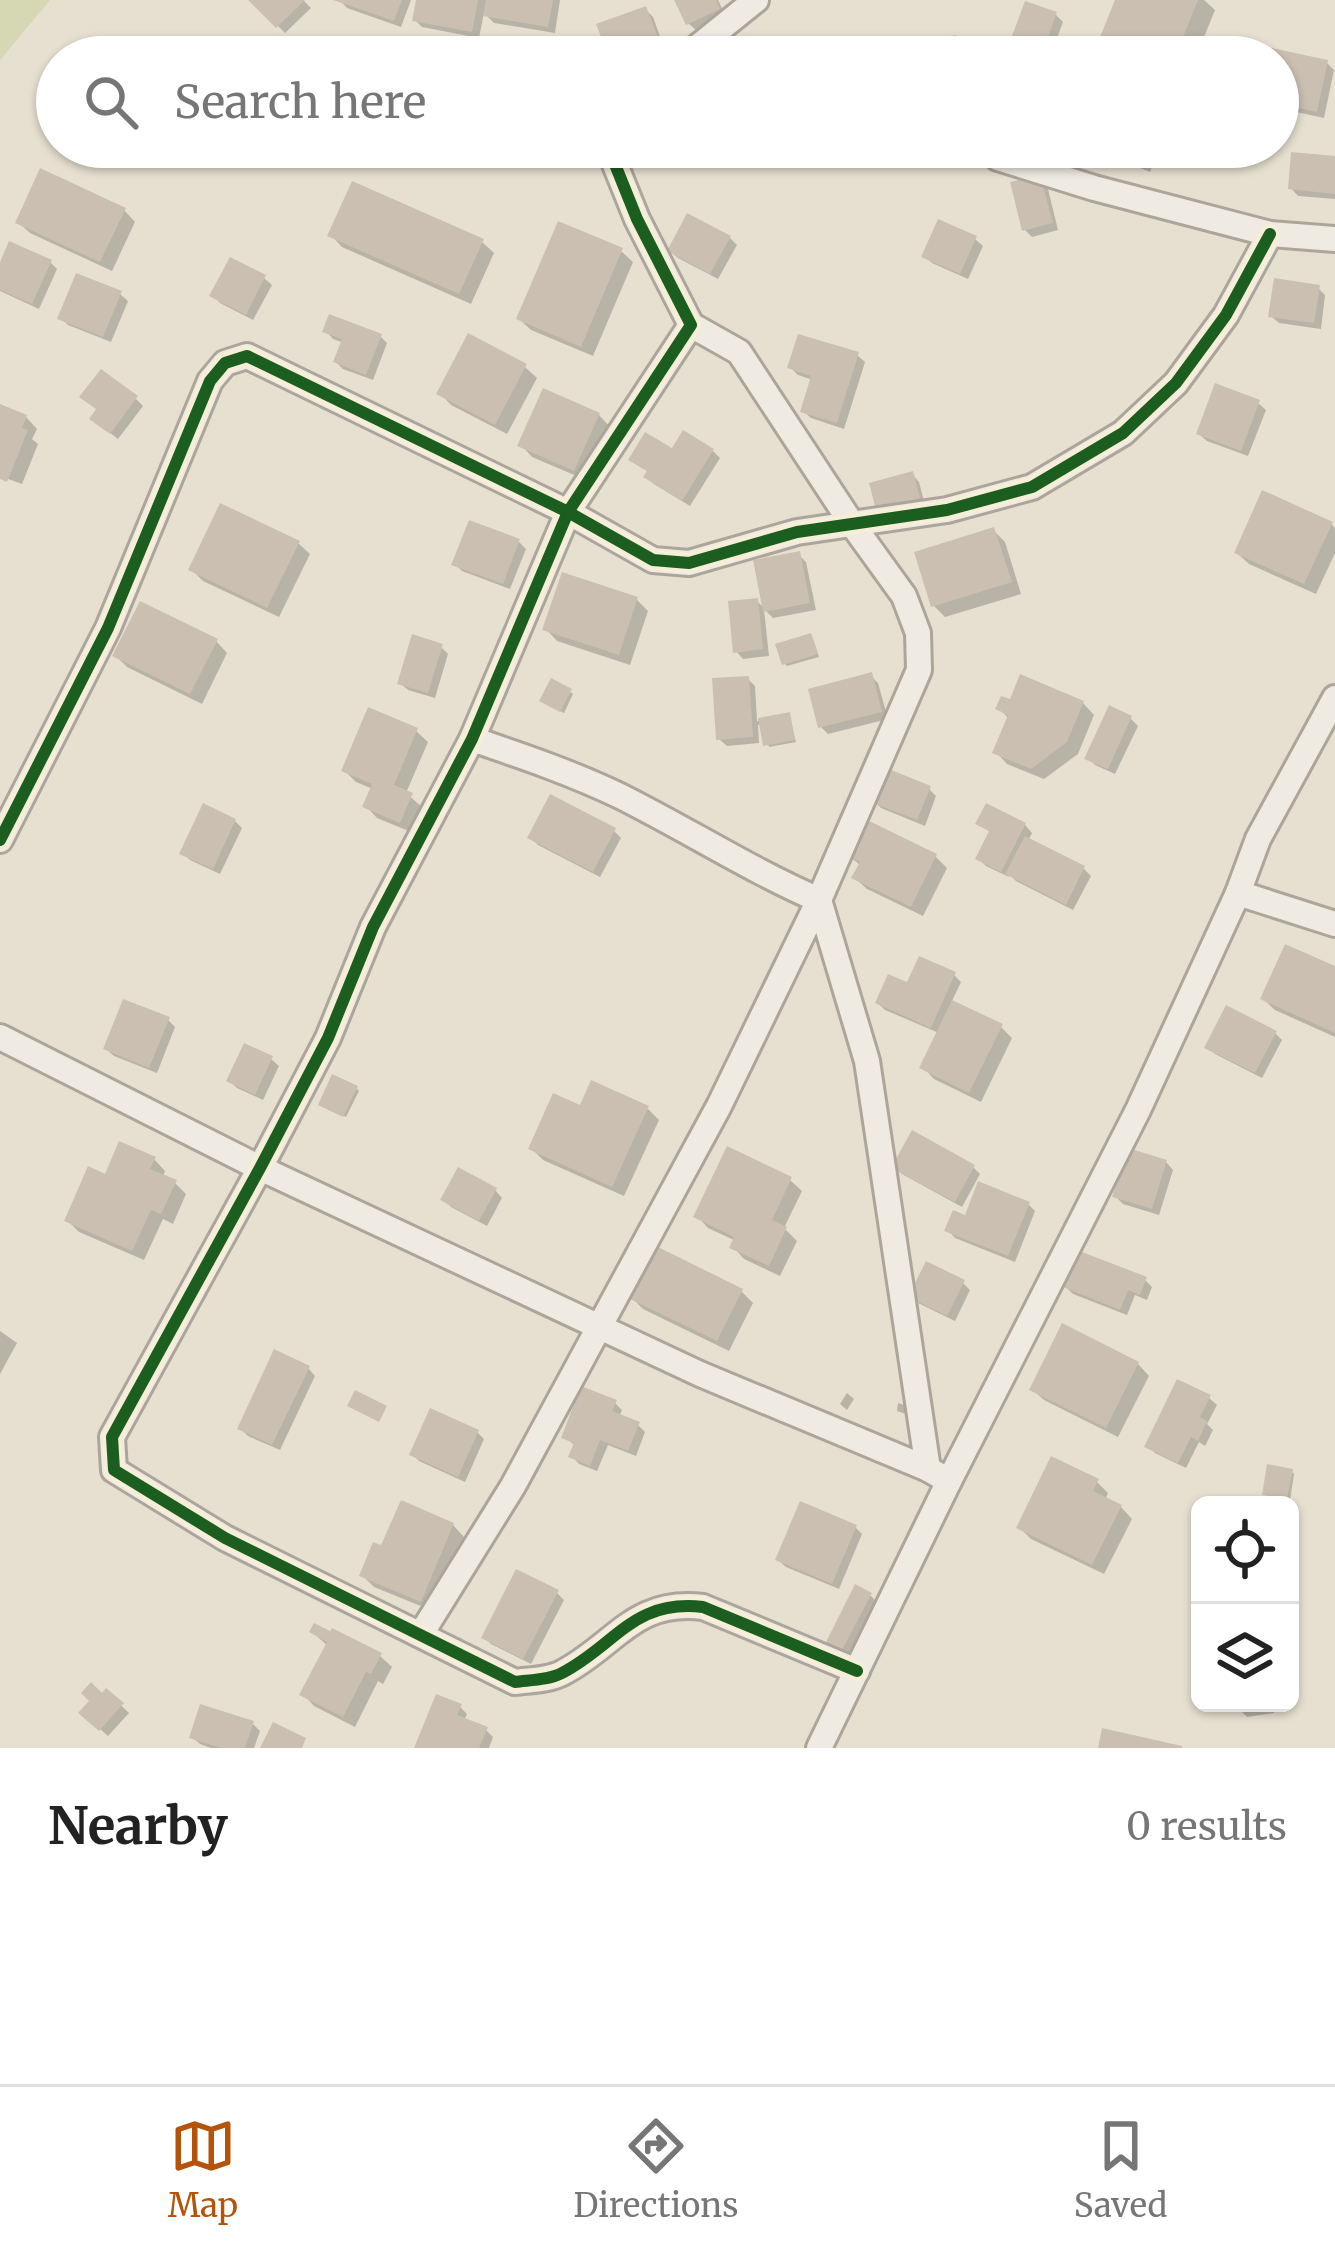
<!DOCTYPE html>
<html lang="en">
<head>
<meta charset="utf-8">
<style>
  :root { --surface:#fff; --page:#f2f2f2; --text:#222; --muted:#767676; --line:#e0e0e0; --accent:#b45309 }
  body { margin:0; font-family:Merriweather,serif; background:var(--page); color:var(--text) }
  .controls { position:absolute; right:36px; bottom:36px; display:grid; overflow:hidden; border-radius:18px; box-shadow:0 3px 9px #0004 }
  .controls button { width:108px; height:108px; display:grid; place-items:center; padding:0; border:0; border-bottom:3px solid var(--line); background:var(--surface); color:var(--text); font:60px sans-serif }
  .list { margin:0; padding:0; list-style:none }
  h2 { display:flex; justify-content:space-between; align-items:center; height:156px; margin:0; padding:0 48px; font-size:51px }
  h2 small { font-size:39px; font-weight:400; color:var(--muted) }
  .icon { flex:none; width:66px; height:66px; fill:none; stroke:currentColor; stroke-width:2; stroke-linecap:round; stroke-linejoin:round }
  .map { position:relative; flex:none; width:1335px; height:1748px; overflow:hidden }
  .search { position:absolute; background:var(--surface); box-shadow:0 3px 9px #0004; left:36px; right:36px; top:36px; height:132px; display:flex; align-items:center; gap:30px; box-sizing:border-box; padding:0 42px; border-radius:66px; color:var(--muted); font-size:45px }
  .sheet { height:336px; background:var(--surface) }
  nav { display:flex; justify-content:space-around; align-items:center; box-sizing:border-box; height:168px; border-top:3px solid var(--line); background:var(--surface); font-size:33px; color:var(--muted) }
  nav a { display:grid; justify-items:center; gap:6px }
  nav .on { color:var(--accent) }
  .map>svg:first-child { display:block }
  .green { fill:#d6d7b3 }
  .shadow { fill:#0003 }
  .building { fill:#cbbfb2 }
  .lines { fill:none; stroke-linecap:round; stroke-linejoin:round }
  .street-casing { stroke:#ada599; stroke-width:30 }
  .street { stroke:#efebe3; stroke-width:24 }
  .cycleway-casing { stroke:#f7eed8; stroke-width:20 }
  .cycleway { stroke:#1b5e20; stroke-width:12 }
</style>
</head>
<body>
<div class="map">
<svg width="1335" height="1748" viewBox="0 0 1335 1748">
  <rect width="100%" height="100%" fill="#e7e0d1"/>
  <polygon class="green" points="0,0 50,0 0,60"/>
  <g class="shadow">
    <polygon points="252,0 303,0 311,8 285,33"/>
    <polygon points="340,0 411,0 401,27 347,8"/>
    <polygon points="419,0 560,0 555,33 494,23 484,13 479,38 422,27 415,20"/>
    <polygon points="678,0 718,0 726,17 696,30 688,23"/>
    <polygon points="1118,0 1204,0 1215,10 1196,57 1095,57"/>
    <polygon points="645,9 653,17 666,53 657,57 612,57"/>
    <polygon points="1055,14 1063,22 1050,57 1007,57"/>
    <polygon points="1274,52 1326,62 1334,70 1324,118 1278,108 1278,57 1273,57"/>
    <polygon points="1088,147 1160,147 1150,172"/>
    <polygon points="1335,159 1335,199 1298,196 1291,188"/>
    <polygon points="1039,178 1047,185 1058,230 1032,237 1025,230"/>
    <polygon points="124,210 135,222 112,271 30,233 18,222"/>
    <polygon points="331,235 482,242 494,253 471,304 342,247"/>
    <polygon points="730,238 737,245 718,279 678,258 670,251"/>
    <polygon points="975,239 983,246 968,279 932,263 925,256"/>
    <polygon points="621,251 633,262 593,356 531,330 519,319"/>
    <polygon points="50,262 57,269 39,309 0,291 0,269"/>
    <polygon points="264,278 272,285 253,320 220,303 213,295"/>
    <polygon points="1318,288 1325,295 1321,329 1279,323 1271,316"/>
    <polygon points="120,294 128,301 111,342 68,325 61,318"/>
    <polygon points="326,331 380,336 387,343 373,380 343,369 336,362 344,343 333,339"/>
    <polygon points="857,355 865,362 844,429 811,418 803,411 813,380 798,375 791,368"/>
    <polygon points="525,367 537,378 507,434 451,405 440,393"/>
    <polygon points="136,399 143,406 118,439 100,425"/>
    <polygon points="1258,403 1266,410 1248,456 1207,441 1199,434"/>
    <polygon points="0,407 26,417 37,429 32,439 38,444 22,484 0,476"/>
    <polygon points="599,415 610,427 586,480 532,457 521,445"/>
    <polygon points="713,451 720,458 690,506 654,484 647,477 649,472 639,466 673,452"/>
    <polygon points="912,474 919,482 925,505 878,508"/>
    <polygon points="1331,524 1335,528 1335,553 1316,594 1249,564 1237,553"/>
    <polygon points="993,530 1005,542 1021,594 945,617 934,606"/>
    <polygon points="519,542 526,549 510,589 462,571 455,564"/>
    <polygon points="298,543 310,554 279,617 203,581 192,570"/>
    <polygon points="799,555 806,562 816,610 773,618 764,609 769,656 743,659 736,651 757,601 766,610"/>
    <polygon points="636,599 648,611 630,665 557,641 546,629"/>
    <polygon points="813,639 819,657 787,666 784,663"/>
    <polygon points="216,641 227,653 202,704 127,667 116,656"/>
    <polygon points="441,647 448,654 435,698 408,690 400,683"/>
    <polygon points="871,676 878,683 888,719 828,734 821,727"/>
    <polygon points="748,679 755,686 757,721 789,715 796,742 769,747 762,724 758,725 759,743 727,746 719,739"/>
    <polygon points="571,692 573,694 564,713 546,704"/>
    <polygon points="1083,703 1094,715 1078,754 1044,779 1007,764 996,752 1009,719 999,708"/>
    <polygon points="1130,718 1138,726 1115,774 1095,765 1088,758"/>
    <polygon points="416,731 428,742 406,793 422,807 411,832 377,818 366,806 373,789 356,782 344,770"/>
    <polygon points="929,789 936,796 925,826 881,808 874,801"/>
    <polygon points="235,821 242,828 220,874 190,860 183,853"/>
    <polygon points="979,823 1025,825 1032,833 1028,841 1084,869 1091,876 1073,910 1016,881 1010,875 1009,877 986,866 979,859 992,833"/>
    <polygon points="614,831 621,838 600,877 538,845 531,838"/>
    <polygon points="846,853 935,856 947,868 923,916 867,889 855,878 861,866"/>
    <polygon points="1335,969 1335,1037 1275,1010 1263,999"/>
    <polygon points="954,975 961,982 952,1001 1001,1027 1012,1038 981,1102 934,1079 923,1067 939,1033 885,1010 878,1003 909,986"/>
    <polygon points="168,1020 175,1027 157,1073 114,1056 106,1049"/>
    <polygon points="1275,1033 1282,1040 1262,1078 1215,1054 1208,1047"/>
    <polygon points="271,1059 279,1066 263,1100 237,1088 230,1081"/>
    <polygon points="356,1088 359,1091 346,1117 324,1107"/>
    <polygon points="648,1109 659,1120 624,1196 543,1160 531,1148"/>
    <polygon points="154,1159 165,1171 163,1177 175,1183 186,1194 173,1224 163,1219 144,1260 79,1232 68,1221 107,1177"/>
    <polygon points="1166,1162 1173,1170 1159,1215 1123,1204 1116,1197"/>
    <polygon points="895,1167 973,1167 980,1174 962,1207 902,1174"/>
    <polygon points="790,1180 802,1191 784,1228 797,1241 780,1276 744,1259 733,1247 736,1241 708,1228 697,1216"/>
    <polygon points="495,1190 502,1198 487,1226 451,1207 444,1199"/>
    <polygon points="1028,1204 1035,1211 1015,1262 955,1238 948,1230 966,1219"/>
    <polygon points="1145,1280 1152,1287 1147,1300 1135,1295 1127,1315 1073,1294 1066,1287"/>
    <polygon points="963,1283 970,1290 955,1321 918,1303 911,1296"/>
    <polygon points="742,1292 753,1303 729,1351 643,1309 631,1297"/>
    <polygon points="0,1331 17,1343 0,1374"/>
    <polygon points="1138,1364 1149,1376 1118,1437 1044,1400 1032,1389"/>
    <polygon points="308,1368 315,1376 280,1450 248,1436 241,1429"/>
    <polygon points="847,1393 854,1399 847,1410 840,1404"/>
    <polygon points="1209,1398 1217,1405 1207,1424 1213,1430 1205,1446 1199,1442 1186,1468 1155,1453 1148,1446"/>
    <polygon points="615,1403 622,1410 619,1417 638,1425 645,1432 636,1456 608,1445 597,1471 579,1464 572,1456 576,1446 564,1437"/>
    <polygon points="898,1403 907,1406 906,1414 897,1411"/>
    <polygon points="477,1432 484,1439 465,1482 419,1461 412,1454"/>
    <polygon points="1292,1472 1294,1474 1290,1500 1265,1494"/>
    <polygon points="1097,1482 1108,1493 1105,1500 1121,1507 1132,1519 1104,1574 1031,1539 1020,1528"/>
    <polygon points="453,1525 464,1537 433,1611 374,1587 362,1575 383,1549"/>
    <polygon points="855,1527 862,1534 839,1589 786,1567 778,1560"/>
    <polygon points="557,1593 564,1600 531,1664 491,1644 484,1637"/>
    <polygon points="870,1595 877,1602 849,1657 836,1651"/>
    <polygon points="312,1632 380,1656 392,1667 383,1684 378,1681 355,1727 314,1706 303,1694 328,1646"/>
    <polygon points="107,1692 129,1713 108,1736 82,1713"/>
    <polygon points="1239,1703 1272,1703 1274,1713 1247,1717 1240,1710"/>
    <polygon points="460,1707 467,1714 464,1721 486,1730 493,1737 489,1748 418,1748"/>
    <polygon points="252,1723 260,1731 254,1748 211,1748 200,1744 192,1737"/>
  </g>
  <g class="building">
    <polygon points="248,0 305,0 276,28"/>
    <polygon points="333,0 402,0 394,21"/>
    <polygon points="416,0 478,0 472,32 412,21"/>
    <polygon points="486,0 553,0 548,27 483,16"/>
    <polygon points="674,0 716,0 720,9 686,25"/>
    <polygon points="1115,0 1198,0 1175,57 1092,57"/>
    <polygon points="1025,1 1057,12 1041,57 1004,57"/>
    <polygon points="646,6 661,46 632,57 609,57 596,24"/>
    <polygon points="953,35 992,42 989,57 949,57"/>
    <polygon points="777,38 796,57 757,57"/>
    <polygon points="1272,48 1328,60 1317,112 1278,104 1278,57 1270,57"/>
    <polygon points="1291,152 1335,156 1335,194 1288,189"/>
    <polygon points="40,168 126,208 100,262 15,223"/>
    <polygon points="1040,175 1053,223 1022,231 1010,182"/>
    <polygon points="352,181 484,239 459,294 327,236"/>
    <polygon points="687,213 731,236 710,274 667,251"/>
    <polygon points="938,219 977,236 960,274 921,257"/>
    <polygon points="558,221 623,248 581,347 516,319"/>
    <polygon points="9,241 52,260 32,304 0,290 0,262"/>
    <polygon points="230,257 266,275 246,315 209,296"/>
    <polygon points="76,273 122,291 103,337 57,319"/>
    <polygon points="1274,278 1320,285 1314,323 1268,317"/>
    <polygon points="329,314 382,334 366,375 333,362 342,339 322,332"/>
    <polygon points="468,333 527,364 495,425 436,394"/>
    <polygon points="798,334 859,352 837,423 800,412 811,376 787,368"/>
    <polygon points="101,369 138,396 110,434 89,419 96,409 79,397"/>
    <polygon points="1215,383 1260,400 1241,451 1196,434"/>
    <polygon points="543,388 600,413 574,471 517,446"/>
    <polygon points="0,404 27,415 22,428 28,430 7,482 0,479"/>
    <polygon points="683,430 714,449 682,501 643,477 647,471 628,460 645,432 672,448"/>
    <polygon points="913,471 920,498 876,510 869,483"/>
    <polygon points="1262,490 1333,522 1304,584 1234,553"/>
    <polygon points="220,503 300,541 267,608 188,570"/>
    <polygon points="469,520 520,539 503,584 451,565"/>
    <polygon points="994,527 1012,582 931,607 914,552"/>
    <polygon points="800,551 810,603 763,612 753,560"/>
    <polygon points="562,572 638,597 619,655 542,630"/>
    <polygon points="758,598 763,649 733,653 728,601"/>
    <polygon points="140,601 218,639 190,694 112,656"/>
    <polygon points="811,633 818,654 782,665 775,644"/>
    <polygon points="412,634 443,644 428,693 397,684"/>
    <polygon points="872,672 882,712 818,728 808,689"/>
    <polygon points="1020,674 1084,701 1067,742 1031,769 992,753 1008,715 995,709 1001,696 1010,699"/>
    <polygon points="749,676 753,737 716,740 712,678"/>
    <polygon points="551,678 572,689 560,712 539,701"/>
    <polygon points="1109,705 1132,716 1108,769 1084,759"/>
    <polygon points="368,707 418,728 394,785 413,793 400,823 362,807 372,784 341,771"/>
    <polygon points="790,712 795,740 763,746 758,718"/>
    <polygon points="884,767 931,786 917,820 870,802"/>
    <polygon points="550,794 616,828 593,872 527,838"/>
    <polygon points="203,803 236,819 213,869 179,854"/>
    <polygon points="986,803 1026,823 1001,872 975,859 989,831 975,824"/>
    <polygon points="861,817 937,854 911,907 851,878 860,862 843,854"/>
    <polygon points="1025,836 1085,866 1066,905 1005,874"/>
    <polygon points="1285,944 1335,966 1335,1033 1260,999"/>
    <polygon points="919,956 956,972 931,1028 875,1003 888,974 907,982"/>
    <polygon points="123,999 170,1017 149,1068 103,1049"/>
    <polygon points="952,1000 1003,1024 969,1093 919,1068"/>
    <polygon points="1226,1005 1277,1031 1255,1073 1204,1048"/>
    <polygon points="244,1043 273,1056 255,1095 226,1081"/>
    <polygon points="332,1074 358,1086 343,1117 318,1105"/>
    <polygon points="591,1080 649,1106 612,1187 528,1149 553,1093 580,1105"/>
    <polygon points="912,1130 975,1165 955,1202 891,1168"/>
    <polygon points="119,1141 156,1157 150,1169 177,1180 161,1214 151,1210 132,1251 64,1221 88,1166 105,1174"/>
    <polygon points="727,1146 792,1177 772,1220 787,1227 769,1266 729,1248 734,1237 693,1217"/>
    <polygon points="1128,1148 1167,1160 1152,1209 1112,1197"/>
    <polygon points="458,1167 497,1188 479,1221 440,1200"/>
    <polygon points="978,1181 1030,1202 1008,1256 944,1231 953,1210 965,1215"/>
    <polygon points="654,1245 743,1289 717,1341 628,1298"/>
    <polygon points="1077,1250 1147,1277 1140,1295 1128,1290 1120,1310 1063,1287"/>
    <polygon points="926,1261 965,1280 947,1316 908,1297"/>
    <polygon points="1062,1323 1139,1362 1106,1428 1029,1390"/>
    <polygon points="274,1349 310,1366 272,1445 237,1429"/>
    <polygon points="1177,1379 1211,1395 1200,1417 1207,1421 1198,1441 1191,1437 1178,1463 1144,1447"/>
    <polygon points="581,1386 617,1400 612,1411 640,1422 628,1451 600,1440 590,1466 568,1457 574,1443 561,1438"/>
    <polygon points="355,1390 387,1406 379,1422 347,1406"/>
    <polygon points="430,1408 479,1430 458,1477 409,1455"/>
    <polygon points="1051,1456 1099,1479 1093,1491 1122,1505 1092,1565 1016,1528"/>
    <polygon points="1267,1464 1293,1469 1287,1499 1262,1495"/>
    <polygon points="401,1500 454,1523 421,1602 359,1576 373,1542 381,1545"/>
    <polygon points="800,1501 857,1525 832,1584 775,1560"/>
    <polygon points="516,1569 559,1590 523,1659 481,1638"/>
    <polygon points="855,1584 872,1593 841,1652 825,1644"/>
    <polygon points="314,1623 330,1631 332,1628 382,1653 371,1674 366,1672 343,1717 299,1695 327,1642 309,1632"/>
    <polygon points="91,1682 102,1693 106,1688 124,1703 99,1731 78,1713 89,1701 81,1693"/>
    <polygon points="436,1694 462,1704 457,1715 488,1727 479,1748 414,1748"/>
    <polygon points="200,1704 254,1721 245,1748 221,1748 189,1738"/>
    <polygon points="273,1722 306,1738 302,1748 260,1748"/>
    <polygon points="1102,1728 1182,1746 1182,1748 1098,1748"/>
  </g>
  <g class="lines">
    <defs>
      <g id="street">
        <polyline points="685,57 756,0"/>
        <path d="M608,147l29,72 54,106 -123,187 -96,227 -99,188 -45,111 -68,130 -148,269 2,33 111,68 290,144c15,-2 34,-2 47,-9 54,-28 71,-74 141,-66l154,64"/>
        <polyline points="998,158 1094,188 1270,234 1335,239"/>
        <path d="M472,739c50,17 100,34 148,57 68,34 130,74 199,104l48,161 61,408"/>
        <polyline points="0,840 108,628 210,381 225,363 247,356 568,512 653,560 689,563 797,532 947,510 1032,487 1123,433 1176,383 1226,315 1270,234"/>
        <polyline points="1238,893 1335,924"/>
        <polyline points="0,1037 260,1168 700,1374 928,1469 949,1481"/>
        <polyline points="421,1634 513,1486 719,1106 819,900 919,670 918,633 904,596 852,524 739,352 691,325"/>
        <polyline points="819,1748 949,1481 1138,1110 1238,893 1258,839 1335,698"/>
      </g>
    </defs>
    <use href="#street" class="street-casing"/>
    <use href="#street" class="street"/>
    <defs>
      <g id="cycleway">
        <path d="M608,147l29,72 54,106 -123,187 -96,227 -99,188 -45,111 -68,130 -148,269 2,33 111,68 290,144c15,-2 34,-2 47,-9 54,-28 71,-74 141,-66l154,64"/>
        <polyline points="0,840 108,628 210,381 225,363 247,356 568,512 653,560 689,563 797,532 947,510 1032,487 1123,433 1176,383 1226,315 1270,234"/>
      </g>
    </defs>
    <use href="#cycleway" class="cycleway-casing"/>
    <use href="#cycleway" class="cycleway"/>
  </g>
</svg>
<div class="controls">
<button><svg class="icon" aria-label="locate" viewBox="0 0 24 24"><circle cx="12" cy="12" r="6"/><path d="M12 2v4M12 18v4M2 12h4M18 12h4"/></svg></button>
<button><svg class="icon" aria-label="layers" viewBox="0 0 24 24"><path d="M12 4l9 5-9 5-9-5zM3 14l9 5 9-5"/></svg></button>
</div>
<div class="search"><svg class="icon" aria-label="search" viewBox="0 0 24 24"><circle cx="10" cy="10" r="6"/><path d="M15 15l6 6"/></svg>Search here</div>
</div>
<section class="sheet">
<h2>Nearby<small>0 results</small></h2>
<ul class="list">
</ul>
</section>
<nav>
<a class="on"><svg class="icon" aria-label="map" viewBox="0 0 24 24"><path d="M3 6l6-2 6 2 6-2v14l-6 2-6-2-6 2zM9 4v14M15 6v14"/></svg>Map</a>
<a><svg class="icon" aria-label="directions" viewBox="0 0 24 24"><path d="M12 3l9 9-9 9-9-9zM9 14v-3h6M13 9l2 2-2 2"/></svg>Directions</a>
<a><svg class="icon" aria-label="saved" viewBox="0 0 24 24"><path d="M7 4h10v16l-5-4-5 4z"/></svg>Saved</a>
</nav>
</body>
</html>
